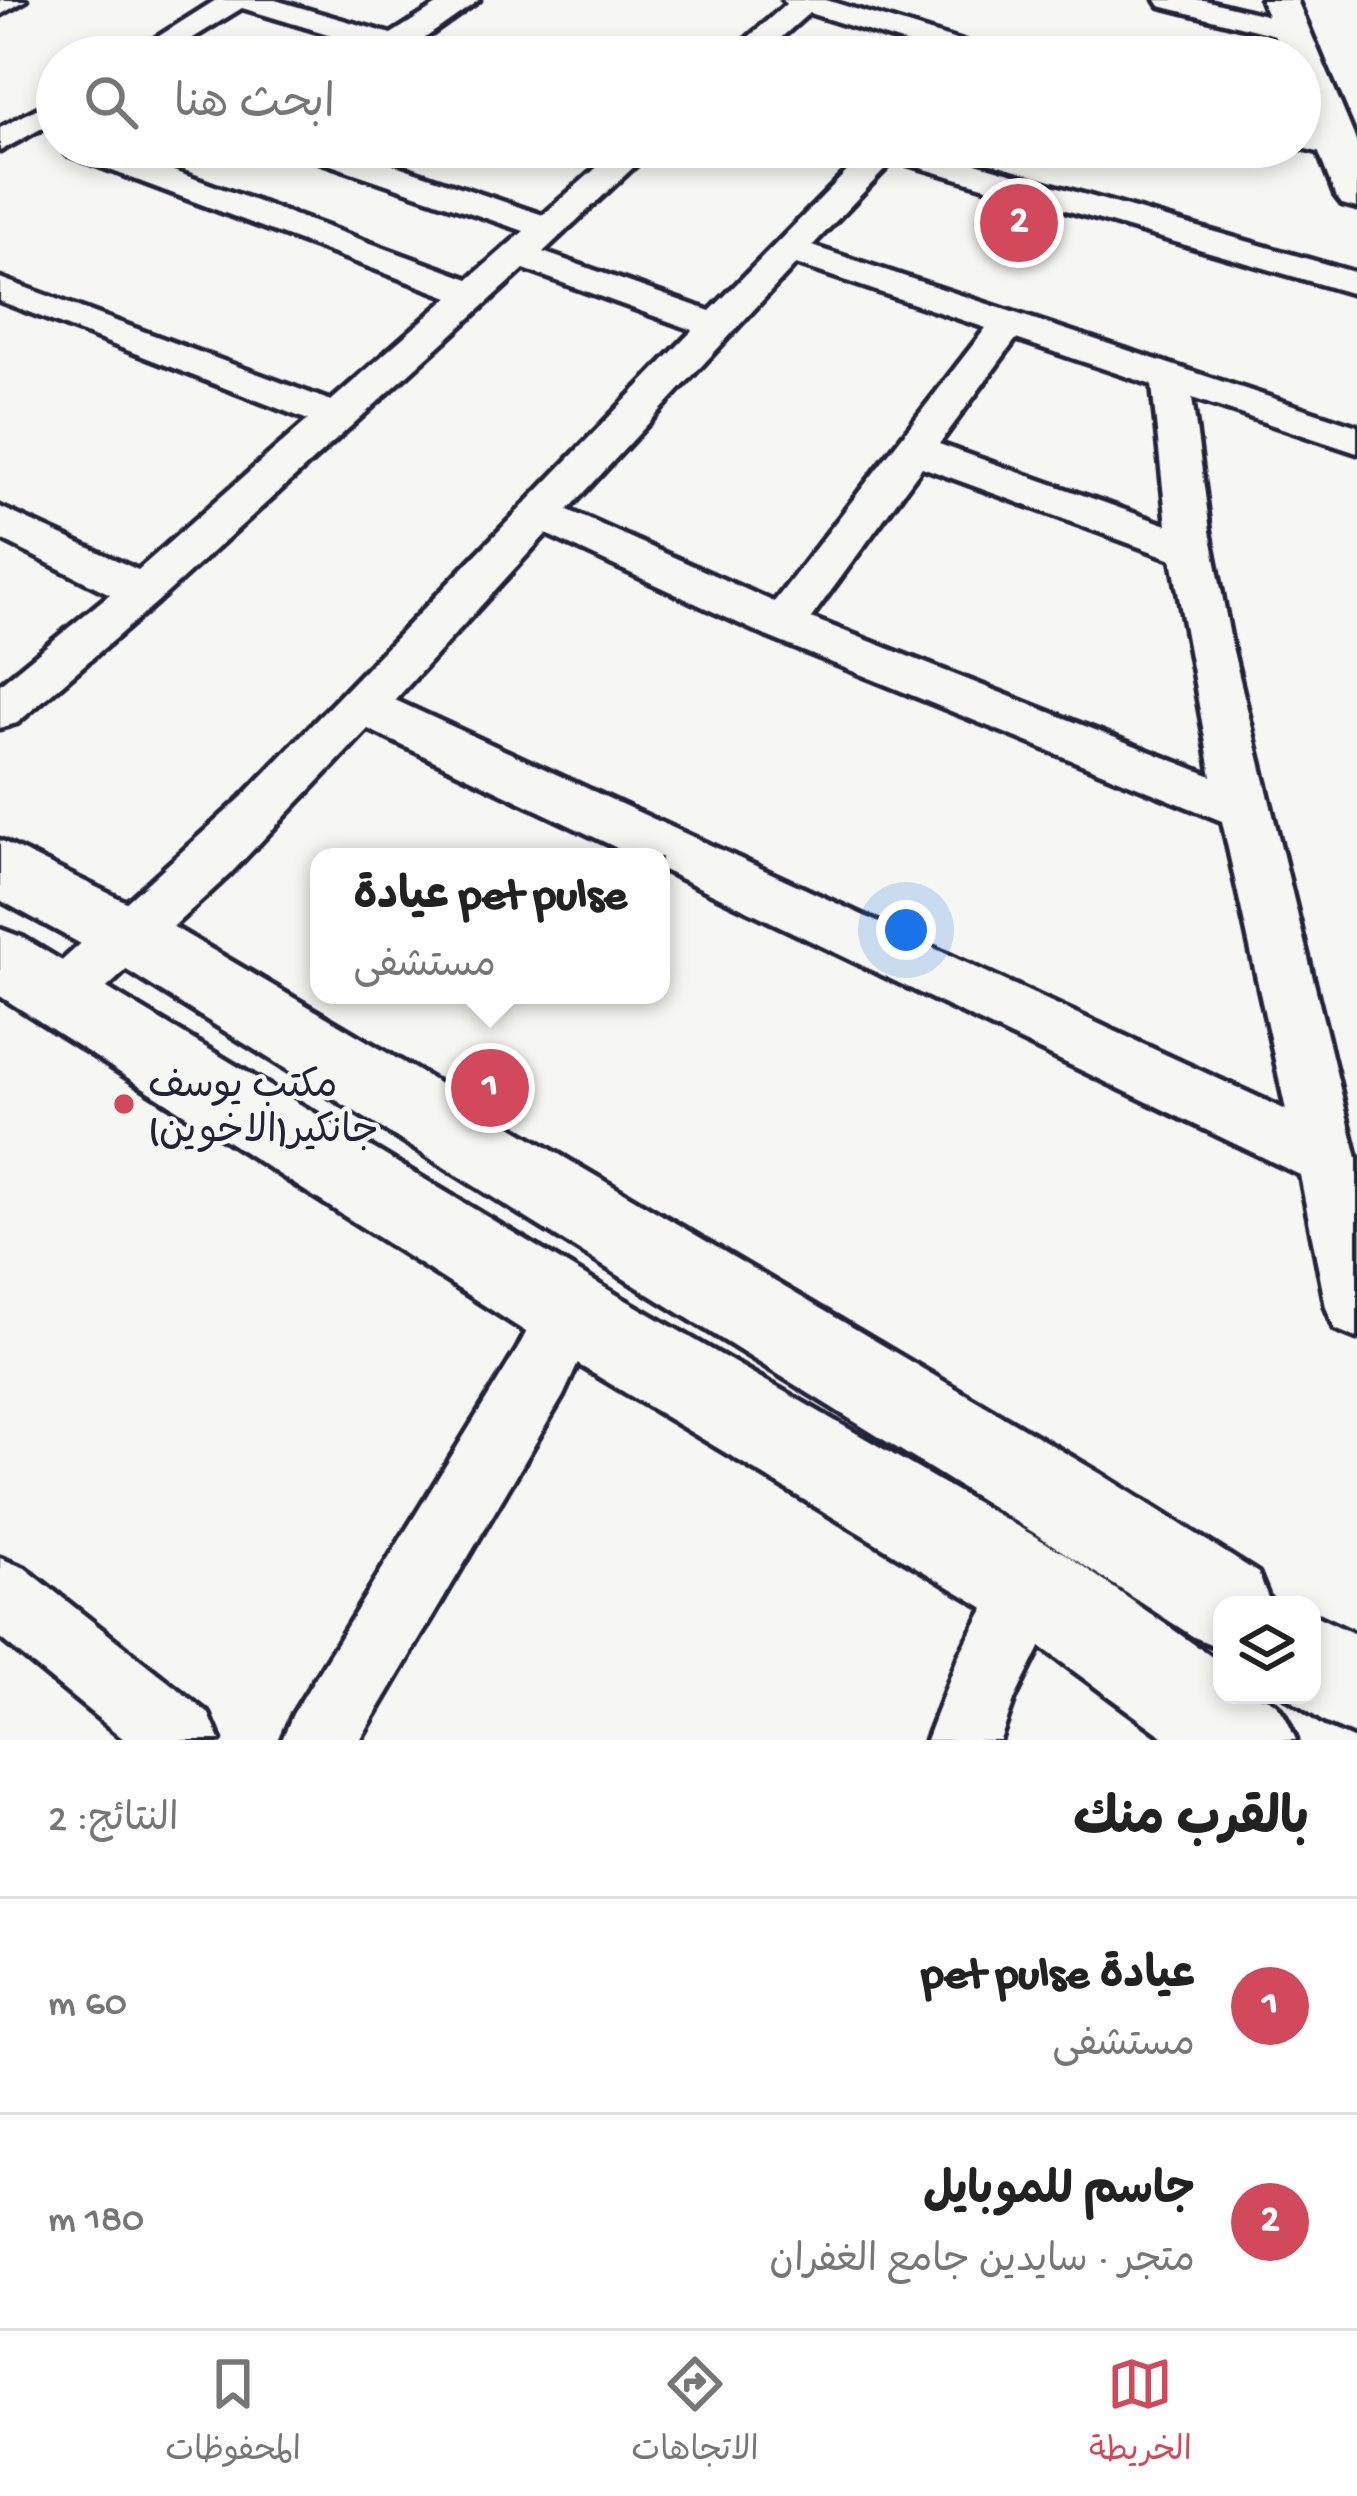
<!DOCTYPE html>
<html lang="ar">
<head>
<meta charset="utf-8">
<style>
  :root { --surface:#fff; --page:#f6f6f6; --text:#222; --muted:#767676; --line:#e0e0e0; --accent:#d1495b }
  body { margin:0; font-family:"Gochi Hand","Playpen Sans Arabic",sans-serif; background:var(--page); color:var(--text); direction:rtl }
  .controls { position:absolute; right:36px; bottom:36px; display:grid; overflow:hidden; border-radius:24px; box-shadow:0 6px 18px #0003 }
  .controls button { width:108px; height:108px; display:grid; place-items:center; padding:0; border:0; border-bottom:3px solid var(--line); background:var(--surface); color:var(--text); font:60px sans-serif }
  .you { position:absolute; left:906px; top:930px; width:42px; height:42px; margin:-30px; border:9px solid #fff; border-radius:50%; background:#1a73e8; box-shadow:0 0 0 18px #1a73e833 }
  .badge { display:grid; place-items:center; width:78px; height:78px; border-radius:50%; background:var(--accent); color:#fff; font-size:39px; font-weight:700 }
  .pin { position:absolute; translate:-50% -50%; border:6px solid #fff; box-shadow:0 3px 12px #0006 }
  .popup { position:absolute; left:310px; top:848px; width:360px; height:156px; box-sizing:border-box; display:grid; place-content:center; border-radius:24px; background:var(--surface); filter:drop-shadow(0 3px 9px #0005); font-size:39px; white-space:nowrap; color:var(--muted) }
  .popup b { font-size:45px; color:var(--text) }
  .popup::after { content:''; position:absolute; left:50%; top:100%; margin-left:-24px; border:24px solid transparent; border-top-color:var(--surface) }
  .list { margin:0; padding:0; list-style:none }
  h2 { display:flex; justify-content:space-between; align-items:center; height:156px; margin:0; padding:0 48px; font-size:51px }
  h2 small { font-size:39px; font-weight:400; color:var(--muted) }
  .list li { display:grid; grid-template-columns:78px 1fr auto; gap:36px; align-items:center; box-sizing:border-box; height:216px; padding:0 48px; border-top:3px solid var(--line) }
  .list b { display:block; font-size:45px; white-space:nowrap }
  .list p { margin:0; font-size:39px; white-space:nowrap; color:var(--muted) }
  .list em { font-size:39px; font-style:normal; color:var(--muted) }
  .icon { flex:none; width:66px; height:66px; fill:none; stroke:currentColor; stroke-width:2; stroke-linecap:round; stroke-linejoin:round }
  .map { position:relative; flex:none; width:1357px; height:1740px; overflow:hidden; direction:ltr }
  .search { position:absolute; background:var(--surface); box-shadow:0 6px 18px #0003; left:36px; right:36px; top:36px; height:132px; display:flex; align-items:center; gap:30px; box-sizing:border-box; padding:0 42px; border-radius:66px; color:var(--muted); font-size:45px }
  .sheet { height:588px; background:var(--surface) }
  nav { display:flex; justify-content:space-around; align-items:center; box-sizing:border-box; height:168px; border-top:3px solid var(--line); background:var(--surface); font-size:33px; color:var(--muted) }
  nav a { display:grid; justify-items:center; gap:6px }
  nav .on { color:var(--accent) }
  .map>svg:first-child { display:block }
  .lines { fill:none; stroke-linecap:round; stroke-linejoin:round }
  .street-casing { stroke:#22223b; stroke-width:9 }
  .secondary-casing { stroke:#22223b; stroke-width:9 }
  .street { fill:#f6f6f2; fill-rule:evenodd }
  .secondary { fill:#f6f6f2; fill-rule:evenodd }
  .poi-dot { fill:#d1495b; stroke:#f6f6f2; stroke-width:4.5 }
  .labels { text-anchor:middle; stroke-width:9; stroke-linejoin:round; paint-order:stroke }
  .poi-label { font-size:39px; fill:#22223b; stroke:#f6f6f2; text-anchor:start }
</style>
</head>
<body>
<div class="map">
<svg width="1357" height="1740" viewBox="0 0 1357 1740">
  <rect width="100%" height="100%" fill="#f6f6f2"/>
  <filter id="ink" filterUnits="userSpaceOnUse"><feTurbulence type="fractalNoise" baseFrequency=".00833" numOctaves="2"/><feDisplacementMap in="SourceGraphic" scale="24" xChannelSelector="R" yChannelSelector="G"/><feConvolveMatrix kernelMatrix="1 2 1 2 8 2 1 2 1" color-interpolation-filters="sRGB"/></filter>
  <g filter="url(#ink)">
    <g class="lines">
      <defs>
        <g id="street">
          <polygon points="0,0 26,0 0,15"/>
          <polygon points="216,0 275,0 391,34 445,0 479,0 418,43 446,51 450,57 404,57 242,8 162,57 126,57"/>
          <polygon points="783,0 826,0 992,51 996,57 950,57 809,13 759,57 726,57 786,4"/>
          <polygon points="1156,0 1204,0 1301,24 1306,30 1291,39 1160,6"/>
          <polygon points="57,98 57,120 0,151 0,128"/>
          <polygon points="1300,128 1357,142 1357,162 1298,147"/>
          <path d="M62,147h46l361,132 55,-48 -225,-77 -5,-7h48l201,68 77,-68h35l-112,105 167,59 161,-164h49l437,126v22l-463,-135 -82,86 545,180v27l-165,-55 18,133 22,116 125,511v180l-22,-9 -9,-22 -26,-132 -639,-306v-12h-25l-268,-128 -138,145 -148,137 -19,7 -19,-7 -8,-17 8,-17 198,-180 451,-467 -169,-61 -367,333 -140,121 -17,5v-44l110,-90 -110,-55v-32l138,63 170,-150 -308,-119v-23l331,123 118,-104 -382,-143zM796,264l190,64 -212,274 -206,-92zM1016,339l136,46 15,140 -228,-81zM922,467l250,92 40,217 -401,-158zM546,534l220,102 456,185 64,289 -891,-410z"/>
          <polygon points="570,1282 592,1291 601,1313 563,1396 360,1740 282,1740 293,1714 517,1350 548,1291"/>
          <polygon points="1035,1552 1060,1562 1070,1587 1015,1698 1000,1740 926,1740 959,1655 1010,1562"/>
          <polygon points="0,1558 25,1568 209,1714 220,1740 125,1740 0,1638"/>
        </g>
        <g id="secondary">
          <polygon points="1261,0 1297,0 1357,143 1357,208 1342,204 1335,195 1300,103 1300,57 1283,57"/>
          <polygon points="0,840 155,916 1101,1474 1258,1573 1271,1605 1222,1605 1222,1649 1194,1637 1039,1536 107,958 0,900"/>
          <path d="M0,929l24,9 593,357 450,260 155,109v31c49,0 54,-2 74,45h-128l-165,-121 -444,-266 -559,-357z"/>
          <polygon points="1312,1614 1357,1635 1357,1736 1324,1722 1283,1695 1312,1695"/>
        </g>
      </defs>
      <use href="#street" class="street-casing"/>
      <use href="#secondary" class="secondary-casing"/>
      <use href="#street" class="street"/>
      <use href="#secondary" class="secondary"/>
    </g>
  </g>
  <circle class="poi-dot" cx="124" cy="1104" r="12"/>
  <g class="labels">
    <g class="poi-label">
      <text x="148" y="1096">مكتب يوسف<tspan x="148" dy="45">جانكير(الاخوين)</tspan></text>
    </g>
  </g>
</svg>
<div class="controls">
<button><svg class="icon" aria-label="layers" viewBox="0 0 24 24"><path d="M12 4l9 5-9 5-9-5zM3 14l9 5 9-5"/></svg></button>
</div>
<div class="you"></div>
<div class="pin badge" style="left:490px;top:1088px">1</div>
<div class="popup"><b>عيادة pet pulse</b>مستشفى</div>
<div class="pin badge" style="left:1019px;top:223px">2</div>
<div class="search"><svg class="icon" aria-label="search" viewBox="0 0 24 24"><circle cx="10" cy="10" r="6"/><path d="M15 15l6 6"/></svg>ابحث هنا</div>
</div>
<section class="sheet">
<h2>بالقرب منك<small>النتائج: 2</small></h2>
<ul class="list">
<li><span class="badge">1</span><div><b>عيادة pet pulse</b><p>مستشفى</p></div><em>60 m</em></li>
<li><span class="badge">2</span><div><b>جاسم للموبايل</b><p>متجر · سايدين جامع الغفران</p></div><em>180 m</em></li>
</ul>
</section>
<nav>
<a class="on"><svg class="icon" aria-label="map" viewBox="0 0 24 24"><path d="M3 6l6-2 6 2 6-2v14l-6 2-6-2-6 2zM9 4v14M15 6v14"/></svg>الخريطة</a>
<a><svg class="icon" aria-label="directions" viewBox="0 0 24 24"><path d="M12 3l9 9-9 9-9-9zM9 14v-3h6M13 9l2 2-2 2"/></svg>الاتجاهات</a>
<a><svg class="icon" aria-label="saved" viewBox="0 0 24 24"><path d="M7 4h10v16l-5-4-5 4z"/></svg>المحفوظات</a>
</nav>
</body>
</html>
